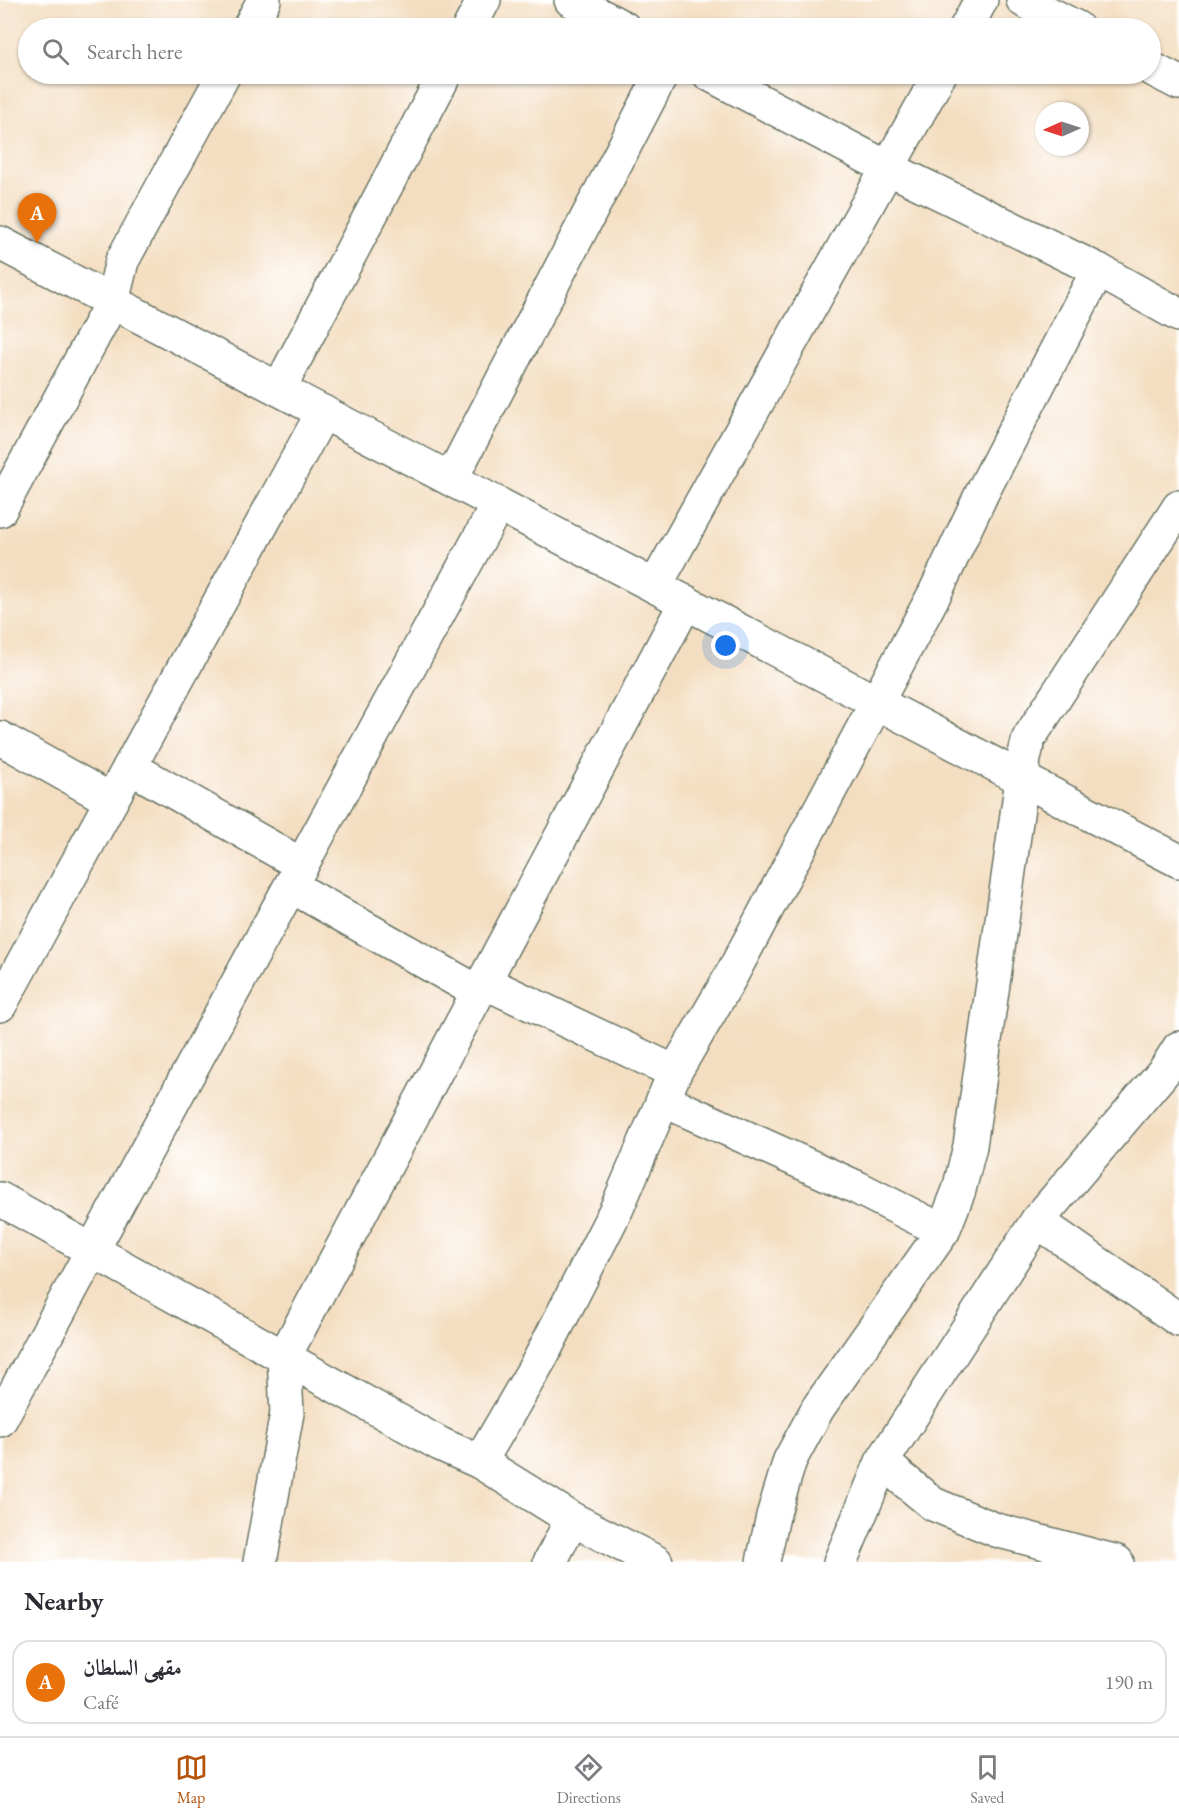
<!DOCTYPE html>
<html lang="en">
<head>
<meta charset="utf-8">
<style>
  :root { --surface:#fff; --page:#f2f2f3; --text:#2b2b33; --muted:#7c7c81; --line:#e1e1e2; --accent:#b45309 }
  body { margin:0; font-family:"EB Garamond",Amiri,serif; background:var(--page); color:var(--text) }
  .compass { position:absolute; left:1035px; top:102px; width:54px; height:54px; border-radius:50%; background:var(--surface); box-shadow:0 2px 4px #0004; rotate:267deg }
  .you { position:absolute; left:726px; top:646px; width:21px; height:21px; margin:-15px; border:4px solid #fff; border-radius:50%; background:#1a73e8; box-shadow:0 0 0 9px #1a73e833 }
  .badge { display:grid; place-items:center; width:39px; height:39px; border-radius:50%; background:var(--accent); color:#fff; font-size:20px; font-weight:700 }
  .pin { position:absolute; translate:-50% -50px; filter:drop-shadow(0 2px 3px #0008) }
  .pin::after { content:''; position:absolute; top:32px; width:21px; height:18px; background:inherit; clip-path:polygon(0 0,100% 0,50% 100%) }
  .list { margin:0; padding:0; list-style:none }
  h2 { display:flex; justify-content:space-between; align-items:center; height:78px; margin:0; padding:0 24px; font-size:26px }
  h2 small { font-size:20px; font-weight:400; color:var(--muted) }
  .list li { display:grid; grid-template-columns:39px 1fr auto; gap:18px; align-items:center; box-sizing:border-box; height:84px; margin:0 12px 12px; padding:0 12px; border:2px solid var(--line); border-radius:18px }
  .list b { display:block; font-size:22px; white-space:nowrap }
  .list p { margin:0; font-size:20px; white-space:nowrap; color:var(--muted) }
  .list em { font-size:20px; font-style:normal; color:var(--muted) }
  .icon { flex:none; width:33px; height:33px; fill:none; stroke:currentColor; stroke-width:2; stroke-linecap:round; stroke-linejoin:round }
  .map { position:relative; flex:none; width:1179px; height:1562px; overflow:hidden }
  .search { position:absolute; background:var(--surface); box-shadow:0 2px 4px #0004; left:18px; right:18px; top:18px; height:66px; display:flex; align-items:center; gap:15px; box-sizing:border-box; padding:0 21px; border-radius:33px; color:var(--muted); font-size:22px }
  .sheet { height:174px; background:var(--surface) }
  nav { display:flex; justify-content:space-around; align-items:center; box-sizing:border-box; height:84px; border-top:2px solid var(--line); background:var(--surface); font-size:16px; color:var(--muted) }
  nav a { display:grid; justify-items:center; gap:3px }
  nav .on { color:var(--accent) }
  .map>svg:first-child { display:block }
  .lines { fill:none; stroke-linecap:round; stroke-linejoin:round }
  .minor-casing { stroke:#6a7565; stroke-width:36 }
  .minor { stroke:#fff; stroke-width:33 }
</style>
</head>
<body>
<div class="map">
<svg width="1179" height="1562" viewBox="0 0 1179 1562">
  <rect width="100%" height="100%" fill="#fff"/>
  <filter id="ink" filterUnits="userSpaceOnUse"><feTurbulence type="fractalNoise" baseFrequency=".0167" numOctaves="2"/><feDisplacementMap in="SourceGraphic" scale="12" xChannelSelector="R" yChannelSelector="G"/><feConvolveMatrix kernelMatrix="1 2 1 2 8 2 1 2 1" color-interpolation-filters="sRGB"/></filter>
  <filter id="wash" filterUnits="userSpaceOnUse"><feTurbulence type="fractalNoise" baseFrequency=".008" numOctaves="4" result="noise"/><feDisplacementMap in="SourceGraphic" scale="24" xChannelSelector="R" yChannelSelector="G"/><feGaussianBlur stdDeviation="1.35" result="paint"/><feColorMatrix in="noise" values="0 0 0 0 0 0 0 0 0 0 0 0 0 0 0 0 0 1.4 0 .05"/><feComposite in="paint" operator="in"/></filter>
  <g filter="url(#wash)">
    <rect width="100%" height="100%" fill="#f4dec1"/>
  </g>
  <g filter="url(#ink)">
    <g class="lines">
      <defs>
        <g id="minor">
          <polyline points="571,0 624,28"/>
          <polyline points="1023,0 1077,28"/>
          <polyline points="249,28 264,0"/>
          <polyline points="469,28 484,0"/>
          <polyline points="966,28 981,0"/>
          <polyline points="1150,68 1179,83"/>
          <polyline points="709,74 888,168 1098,270 1179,315"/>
          <polyline points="0,243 1179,861"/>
          <polyline points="279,389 445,74"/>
          <polyline points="451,479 662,74"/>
          <polyline points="0,510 112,302 122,261 224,74"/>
          <polyline points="655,586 940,74"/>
          <polyline points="0,738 111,800"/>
          <polyline points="130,767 302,865"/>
          <polyline points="291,886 478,992"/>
          <polyline points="484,982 675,1072"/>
          <polyline points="0,1005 323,412"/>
          <polyline points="663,1100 858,1188 943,1231"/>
          <polyline points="0,1199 440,1444 480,1462 572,1519 656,1562"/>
          <polyline points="1037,1221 1179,1320"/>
          <polyline points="0,1420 498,504"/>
          <polyline points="480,1462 540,1359 617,1208 675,1072 731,976 935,593 982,493 1098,270"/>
          <polyline points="882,1462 933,1504 996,1530 1117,1562"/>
          <polyline points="260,1562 287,1413 284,1357 686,602"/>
          <polyline points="550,1562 572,1519"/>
          <polyline points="763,1562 773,1516 790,1460 818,1408 943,1231 959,1190 970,1146 1022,779 1024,758 1029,738 1179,507"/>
          <polyline points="840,1562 882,1462 1037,1221 1165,1070 1179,1048"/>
        </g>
      </defs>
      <use href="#minor" class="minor-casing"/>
      <use href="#minor" class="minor"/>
    </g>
  </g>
</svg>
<svg class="compass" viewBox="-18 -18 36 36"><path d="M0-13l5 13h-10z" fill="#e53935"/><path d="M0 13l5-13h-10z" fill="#7c7c81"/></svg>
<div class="you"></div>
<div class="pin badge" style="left:37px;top:243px;background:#e8710a">A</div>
<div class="search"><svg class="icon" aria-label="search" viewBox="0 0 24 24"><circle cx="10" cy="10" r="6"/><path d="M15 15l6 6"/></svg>Search here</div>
</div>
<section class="sheet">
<h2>Nearby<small></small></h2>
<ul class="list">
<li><span class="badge" style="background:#e8710a">A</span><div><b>مقهى السلطان</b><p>Café</p></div><em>190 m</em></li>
</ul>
</section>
<nav>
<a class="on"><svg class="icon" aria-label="map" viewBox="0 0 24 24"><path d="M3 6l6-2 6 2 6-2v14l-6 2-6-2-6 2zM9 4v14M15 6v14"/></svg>Map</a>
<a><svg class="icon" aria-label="directions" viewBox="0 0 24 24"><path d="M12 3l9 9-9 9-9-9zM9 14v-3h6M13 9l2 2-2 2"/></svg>Directions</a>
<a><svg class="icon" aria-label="saved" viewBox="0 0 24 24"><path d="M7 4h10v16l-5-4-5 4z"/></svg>Saved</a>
</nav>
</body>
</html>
